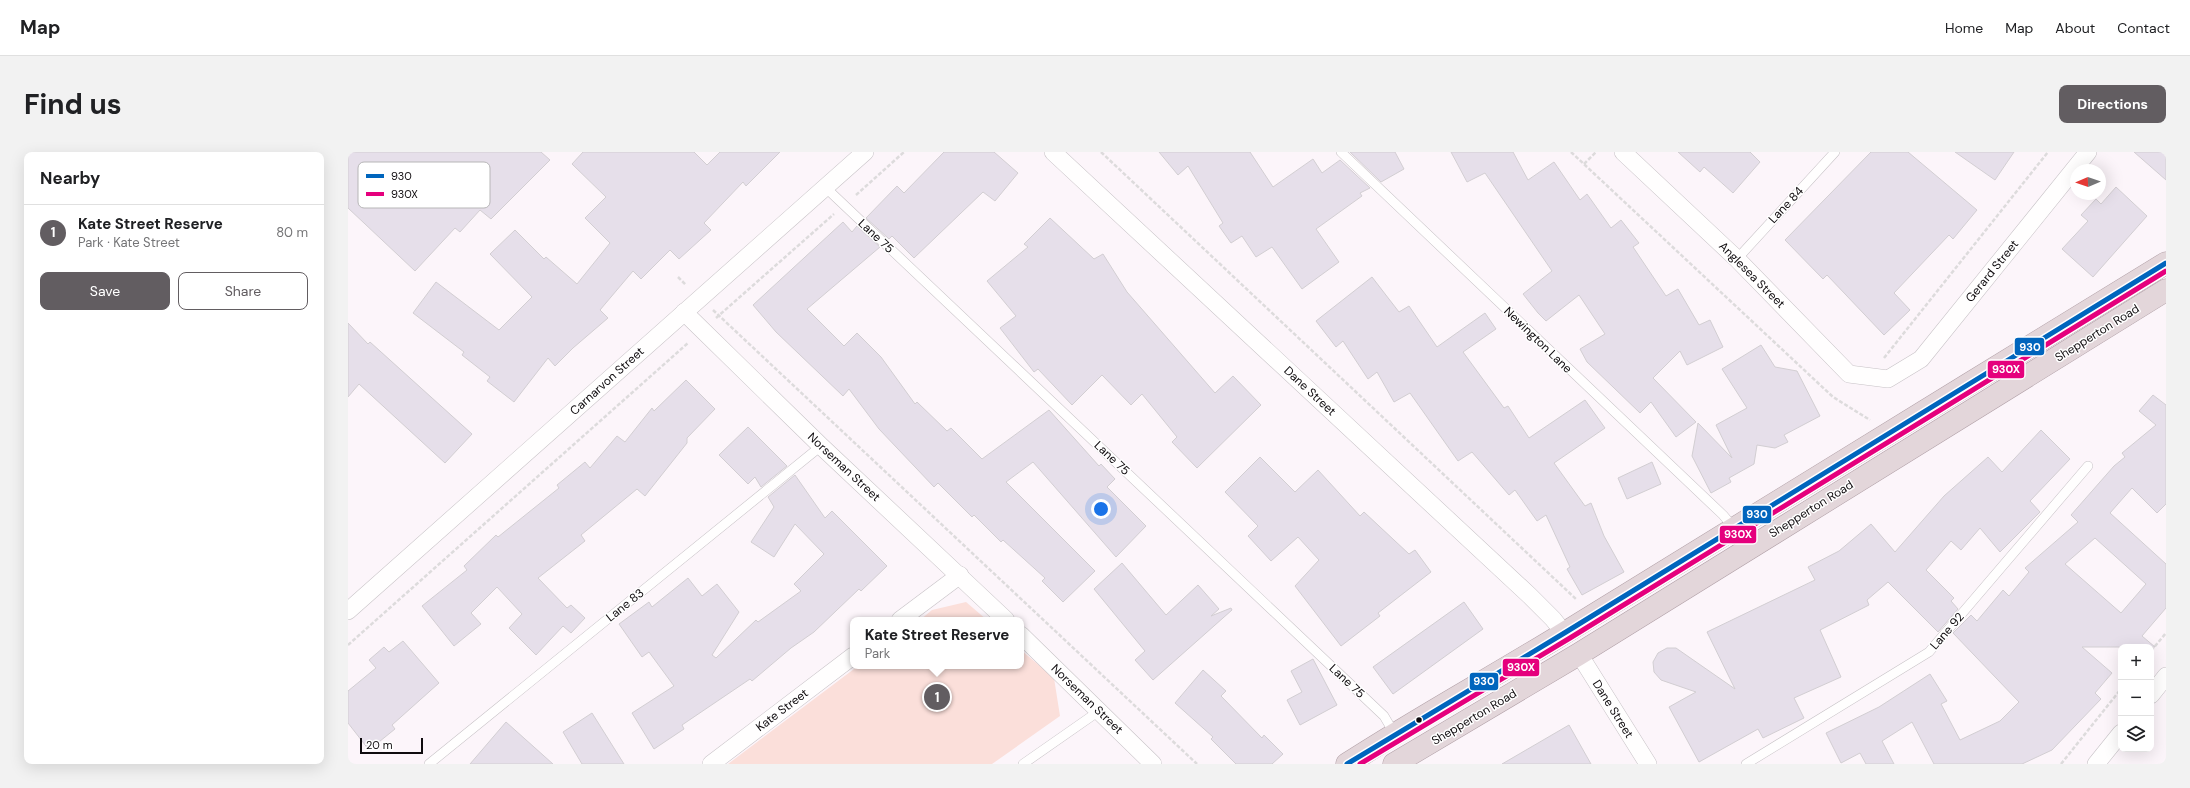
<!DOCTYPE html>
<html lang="en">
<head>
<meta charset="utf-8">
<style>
  :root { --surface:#fff; --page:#f2f2f2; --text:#202124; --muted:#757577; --line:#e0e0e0; --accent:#625d61 }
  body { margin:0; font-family:"DM Sans",sans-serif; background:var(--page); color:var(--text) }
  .controls { position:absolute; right:12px; bottom:12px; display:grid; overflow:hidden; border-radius:8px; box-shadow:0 4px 16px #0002 }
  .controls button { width:36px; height:36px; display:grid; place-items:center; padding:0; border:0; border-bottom:1px solid var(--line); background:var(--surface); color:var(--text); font:20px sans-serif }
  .compass { position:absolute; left:1722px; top:12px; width:36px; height:36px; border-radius:50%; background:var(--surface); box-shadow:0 4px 16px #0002; rotate:268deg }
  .scale { position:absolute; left:12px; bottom:10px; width:63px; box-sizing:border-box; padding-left:4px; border:2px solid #0f0b0e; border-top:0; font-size:11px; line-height:14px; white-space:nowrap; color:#0f0b0e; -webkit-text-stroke:3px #fff; paint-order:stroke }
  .you { position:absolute; left:753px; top:357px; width:14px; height:14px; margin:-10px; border:3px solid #fff; border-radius:50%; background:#1a73e8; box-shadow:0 0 0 6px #1a73e833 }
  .badge { display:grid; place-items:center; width:26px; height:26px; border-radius:50%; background:var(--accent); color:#fff; font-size:13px; font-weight:700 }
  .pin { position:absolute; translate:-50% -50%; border:2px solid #fff; box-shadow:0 1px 4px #0006 }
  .popup { position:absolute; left:502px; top:465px; width:174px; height:52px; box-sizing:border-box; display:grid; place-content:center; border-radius:8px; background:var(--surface); filter:drop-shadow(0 1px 3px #0005); font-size:13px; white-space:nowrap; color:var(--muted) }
  .popup b { font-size:15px; color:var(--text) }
  .popup::after { content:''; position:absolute; left:50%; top:100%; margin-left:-8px; border:8px solid transparent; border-top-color:var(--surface) }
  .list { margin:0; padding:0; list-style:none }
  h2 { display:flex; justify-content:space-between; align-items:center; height:52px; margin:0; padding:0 16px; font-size:17px }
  h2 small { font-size:13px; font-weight:400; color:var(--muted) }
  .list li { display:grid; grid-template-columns:26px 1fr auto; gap:12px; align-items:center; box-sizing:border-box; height:56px; padding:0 16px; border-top:1px solid var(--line) }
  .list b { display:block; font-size:15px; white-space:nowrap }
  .list p { margin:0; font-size:13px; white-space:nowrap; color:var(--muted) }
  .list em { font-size:13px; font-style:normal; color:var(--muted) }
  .actions { display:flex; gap:8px; padding:12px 16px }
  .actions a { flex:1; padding:9px 0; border:1px solid var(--accent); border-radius:8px; text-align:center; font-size:14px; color:var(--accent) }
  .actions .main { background:var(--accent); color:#fff }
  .icon { flex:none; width:22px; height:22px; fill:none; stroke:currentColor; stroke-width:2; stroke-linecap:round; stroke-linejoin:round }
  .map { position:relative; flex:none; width:1818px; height:612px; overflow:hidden; border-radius:8px }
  header { display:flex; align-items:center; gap:24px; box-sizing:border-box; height:56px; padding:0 20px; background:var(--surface); border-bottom:1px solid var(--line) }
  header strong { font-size:19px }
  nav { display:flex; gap:22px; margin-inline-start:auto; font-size:14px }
  .intro { display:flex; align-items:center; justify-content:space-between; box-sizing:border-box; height:96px; padding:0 24px }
  h1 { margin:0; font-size:28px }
  .button { padding:10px 18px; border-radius:8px; background:var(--accent); color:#fff; font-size:14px; font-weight:700 }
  main { display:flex; gap:24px; padding:0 24px }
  aside { flex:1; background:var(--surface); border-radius:8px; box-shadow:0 4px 16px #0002 }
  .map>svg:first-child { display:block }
  .green { fill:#fbdfda }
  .building { fill:#e6dfea; stroke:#d2ced2; fill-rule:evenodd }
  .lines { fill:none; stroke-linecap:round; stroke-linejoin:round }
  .lane-casing { stroke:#c7c2c6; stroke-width:10 }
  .street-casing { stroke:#c7c2c6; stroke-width:18 }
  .highway-casing { stroke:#b2a1a8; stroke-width:23 }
  .path { stroke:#dddbdc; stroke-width:2.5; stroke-dasharray:4 2; stroke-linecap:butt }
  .lane { stroke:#fffefe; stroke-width:9 }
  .street { stroke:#fffefe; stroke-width:17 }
  .highway { stroke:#e3d6da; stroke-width:22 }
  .bus-1-casing { stroke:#fff; stroke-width:8 }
  .bus-2-casing { stroke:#fff; stroke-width:8 }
  .bus-1 { stroke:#0065bd; stroke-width:5 }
  .bus-2 { stroke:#e5007d; stroke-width:5 }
  .bus-dot { fill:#0f0b0e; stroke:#fff; stroke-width:1.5 }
  .labels { text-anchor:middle; stroke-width:3; stroke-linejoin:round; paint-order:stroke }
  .street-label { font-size:12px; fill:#0f0b0e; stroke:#fff }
  .key { fill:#fff; stroke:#b7b6b7; stroke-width:1 }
  .key-label { font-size:11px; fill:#0f0b0e }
  .line-badge { stroke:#fff; stroke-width:1.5 }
  .badge-label { font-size:11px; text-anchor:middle; font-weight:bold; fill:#fff }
</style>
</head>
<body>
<header>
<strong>Map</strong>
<nav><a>Home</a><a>Map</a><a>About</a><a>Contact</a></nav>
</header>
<div class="intro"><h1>Find us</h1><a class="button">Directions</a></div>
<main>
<aside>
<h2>Nearby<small></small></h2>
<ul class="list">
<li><span class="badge">1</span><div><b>Kate Street Reserve</b><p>Park · Kate Street</p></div><em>80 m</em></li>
</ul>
<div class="actions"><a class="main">Save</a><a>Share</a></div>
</aside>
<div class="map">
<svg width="1818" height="612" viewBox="0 0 1818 612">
  <rect width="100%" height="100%" fill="#fcf5fa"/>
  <g class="green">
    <polygon points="618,450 639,468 572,468 584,458"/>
    <polygon points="673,498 706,526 712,564 644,612 380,612 510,514 673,514"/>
  </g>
  <g class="building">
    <polygon points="0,0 193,0 202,8 143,67 132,58 112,80 107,76 67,119 0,56"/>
    <polygon points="235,0 346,0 359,13 372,0 432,0 398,34 395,30 356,71 363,78 331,107 322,98 293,127 285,119 252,158 260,166 225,196 207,214 200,206 166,250 139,229 142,225 114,203 116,200 65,161 88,130 151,178 184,145 142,102 167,78 196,107 198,105 229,132 262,91 237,66 258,45 224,12"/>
    <polygon points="596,0 646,0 670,21 647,49 635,40 566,106 544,84 541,87 518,66 549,34 556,41"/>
    <polygon points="811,0 902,0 925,35 965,7 974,21 992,8 1022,36 1012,41 1014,44 968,77 991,110 954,137 924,95 908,105 894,84 883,91 871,74 875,71 840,14 830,23"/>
    <polygon points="1002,0 1047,0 1056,17 1033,30"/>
    <polygon points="1103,0 1165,0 1180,28 1206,10 1232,48 1239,42 1263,76 1273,68 1291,91 1285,95 1318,144 1330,137 1351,173 1362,168 1375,195 1339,213 1332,199 1305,226 1348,270 1328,285 1303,250 1292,261 1239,210 1232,197 1257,182 1231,143 1198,169 1190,161 1175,142 1204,119 1137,21 1119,30"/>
    <polygon points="1330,0 1402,0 1412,10 1385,41 1356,15 1352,20"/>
    <polygon points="1523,0 1560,0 1629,58 1605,87 1601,83 1546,141 1562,158 1536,183 1479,123 1475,127 1437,88"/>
    <polygon points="1607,0 1666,0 1647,28"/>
    <polygon points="1786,0 1818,0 1818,28"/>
    <polygon points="1768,35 1799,64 1745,125 1714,97 1740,69 1733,63 1748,47 1753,52"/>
    <polygon points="702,66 746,107 755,102 779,140 867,241 885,224 913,253 849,316 824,290 829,285 794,242 783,253 754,223 724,253 690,217 686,220 652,176 668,164 639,129 680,95 676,92"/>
    <polygon points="495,70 504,80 509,74 532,95 459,157 496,194 509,181 533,205 567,252 569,250 599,279 603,276 634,307 701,258 751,314 753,312 767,327 759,335 798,374 768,405 685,310 658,330 747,419 715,450 694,429 697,426 655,388 653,390 626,363 624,365 590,331 586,335 531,277 501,237 495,244 428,180 405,153"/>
    <polygon points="1024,125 1051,160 1061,154 1089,195 1137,161 1148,177 1115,200 1156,256 1160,254 1181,286 1237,248 1257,276 1206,311 1237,354 1243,351 1256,384 1276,420 1234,443 1219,417 1222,415 1198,363 1189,369 1167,338 1161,343 1124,300 1110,309 1062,241 1046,250 1029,220 1020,227 995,189 988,195 968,169"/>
    <polygon points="0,171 20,192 22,190 124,282 97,311 11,232 0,245"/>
    <polygon points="1413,193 1427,215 1449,219 1472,264 1436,283 1440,290 1427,296 1409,293 1406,312 1381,326 1383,330 1363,341 1344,304 1350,271 1384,306 1368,273 1399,256 1374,217"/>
    <polygon points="338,228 367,257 339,286 339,291 297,344 289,337 233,383 237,389 190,426 219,456 223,453 237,466 223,481 215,474 188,503 161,476 174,462 149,435 123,461 133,472 106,494 74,454 119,418 116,414 148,383 150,385 211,336 209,333 237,310 242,316 269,284 277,290 304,256 306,259"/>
    <path d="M1805,243l13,10v99l-9,9 -25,-25 -22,25 56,51v44l-24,28 13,11h-73l30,26 -17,20 6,6 -49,51 -30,14h-88l-22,-42 -30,19 12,23h-28l-6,-11 -19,10 -15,-30 53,-26 51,-33 17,27 -6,3 19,36 40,-19 19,-19 -66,-69 18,-18 6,6 26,-31 6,6 20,-24 -4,-4 53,-46 -7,-7 43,-49 11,-9 -3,-4 34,-28 -17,-14zM1747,386l51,46 -25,29 -56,-49z"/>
    <polygon points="400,275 439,314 413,335 407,325 400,332 371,303"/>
    <polygon points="1693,278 1722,307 1682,349 1692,360 1652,400 1632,376 1613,398 1603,389 1578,418 1606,446 1603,449 1610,457 1590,480 1540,430 1519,448 1521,453 1472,478 1493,525 1446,546 1456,566 1415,586 1410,577 1351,610 1321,555 1348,540 1313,528 1306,520 1305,510 1310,501 1319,496 1328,496 1387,537 1359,480 1467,428 1460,415 1491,399 1523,372 1547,400 1596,344 1640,305 1654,320"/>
    <polygon points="912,305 947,340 970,318 1012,364 1016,360 1061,402 1067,398 1083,420 1030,461 1032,464 993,494 947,434 971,408 950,385 923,409 900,384 910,374 877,340"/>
    <polygon points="1304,310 1313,332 1279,347 1270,326"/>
    <polygon points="447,323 477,366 484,359 539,414 513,439 511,437 466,480 443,496 404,529 402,527 334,573 336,577 306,597 284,561 326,534 301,500 294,505 271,472 301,450 304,455 340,426 354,444 369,432 391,460 364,503 368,506 408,468 410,470 453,439 446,432 476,402 447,372 426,405 403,390 426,355 420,345"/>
    <polygon points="774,411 818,463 850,433 871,457 863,464 883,456 884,458 805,528 787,508 797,499 746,437"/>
    <polygon points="1116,450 1135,477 1045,542 1025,515"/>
    <polygon points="55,489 91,531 44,573 47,577 21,598 0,571 0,539 28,516 21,508 36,495 41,500"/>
    <polygon points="965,507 989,553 952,573 939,548 954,540 943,519"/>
    <polygon points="855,518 878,539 873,544 914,586 916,583 935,602 924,612 888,612 863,587 865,585 827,551"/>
    <polygon points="244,561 276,612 234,612 215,580"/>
    <polygon points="158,570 205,612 122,612"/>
    <polygon points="1221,573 1243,612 1154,612"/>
  </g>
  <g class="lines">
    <defs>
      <g id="lane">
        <polyline points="993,0 1375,363 1386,376"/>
        <polyline points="477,35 1036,564 1046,581"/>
        <polyline points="1389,107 1487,0"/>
        <polyline points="81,612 473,294"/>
        <polyline points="675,612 751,559"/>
        <polyline points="1398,612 1581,500 1740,314"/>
      </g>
      <g id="street">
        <polyline points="705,0 1182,444 1205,467 1216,481"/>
        <polyline points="1275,0 1389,107 1501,222 1540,227 1573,207 1740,0"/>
        <polyline points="336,160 473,294 658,468"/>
        <polyline points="0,459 517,0"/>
        <polyline points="552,468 612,423"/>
        <polyline points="673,483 805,612"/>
        <polyline points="1231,502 1300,612"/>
        <polyline points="1803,543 1818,524"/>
        <polyline points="363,612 505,504"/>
        <polyline points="1748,612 1773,581"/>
      </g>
      <g id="highway">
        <path d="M999,612c71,-46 146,-87 219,-132 199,-124 400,-246 600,-369"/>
        <polyline points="1046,612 1231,502 1818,138"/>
      </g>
    </defs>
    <use href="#lane" class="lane-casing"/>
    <use href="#street" class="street-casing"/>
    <use href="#highway" class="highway-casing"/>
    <g class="path">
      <polyline points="753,0 1229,448"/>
      <polyline points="1223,0 1485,245 1522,268"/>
      <polyline points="1236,12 1248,0"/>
      <polyline points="508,43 556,0"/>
      <polyline points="330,125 338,133"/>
      <polyline points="365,158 849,612"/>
      <polyline points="368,166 486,62"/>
      <polyline points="1536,206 1700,0"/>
      <polyline points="0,493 340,191"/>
      <polyline points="1803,499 1818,481"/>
      <polyline points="1713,612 1773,537"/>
    </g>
    <use href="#lane" class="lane"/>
    <use href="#street" class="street"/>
    <use href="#highway" class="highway"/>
    <defs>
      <polyline id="bus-1" points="999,612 1218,480 1818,111"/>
      <polyline id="bus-2" points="1012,612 1222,486 1818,119"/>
    </defs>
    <use href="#bus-1" class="bus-1-casing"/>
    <use href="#bus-2" class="bus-2-casing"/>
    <use href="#bus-1" class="bus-1"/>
    <use href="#bus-2" class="bus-2"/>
  </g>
  <circle class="bus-dot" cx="1071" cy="568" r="3.5"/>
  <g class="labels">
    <g class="street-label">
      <text transform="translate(1438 53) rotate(-47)" y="4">Lane 84</text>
      <text transform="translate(528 84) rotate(43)" y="4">Lane 75</text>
      <text transform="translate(1644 119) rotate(-51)" y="4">Gerard Street</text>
      <text transform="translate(1404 123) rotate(45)" y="4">Anglesea Street</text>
      <text transform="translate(1749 181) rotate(-32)" y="4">Shepperton Road</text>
      <text transform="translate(1190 188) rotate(44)" y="4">Newington Lane</text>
      <text transform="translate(259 229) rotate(-42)" y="4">Carnarvon Street</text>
      <text transform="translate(962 239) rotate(43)" y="4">Dane Street</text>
      <text transform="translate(764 306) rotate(43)" y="4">Lane 75</text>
      <text transform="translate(496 315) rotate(43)" y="4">Norseman Street</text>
      <text transform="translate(1463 357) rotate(-32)" y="4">Shepperton Road</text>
      <text transform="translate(277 453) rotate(-39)" y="4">Lane 83</text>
      <text transform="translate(1599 479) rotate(-49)" y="4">Lane 92</text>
      <text transform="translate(999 529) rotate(43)" y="4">Lane 75</text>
      <text transform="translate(739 547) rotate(44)" y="4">Norseman Street</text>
      <text transform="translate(1265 557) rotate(58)" y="4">Dane Street</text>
      <text transform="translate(434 558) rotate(-37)" y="4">Kate Street</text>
      <text transform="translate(1126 565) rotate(-31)" y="4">Shepperton Road</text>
    </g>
  </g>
  <rect x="10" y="10" width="132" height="46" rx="6" class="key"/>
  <rect x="18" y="22" width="18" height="4" fill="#0065bd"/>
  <rect x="18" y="40" width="18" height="4" fill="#e5007d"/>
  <g class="key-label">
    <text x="43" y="28">930</text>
    <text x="43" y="46">930X</text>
  </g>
  <g class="line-badge">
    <rect x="1666" y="185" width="31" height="19" rx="4" fill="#0065bd"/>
    <rect x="1639" y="208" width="38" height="19" rx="4" fill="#e5007d"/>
    <rect x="1394" y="353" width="30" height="19" rx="4" fill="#0065bd"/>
    <rect x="1371" y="373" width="38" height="19" rx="4" fill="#e5007d"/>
    <rect x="1154" y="506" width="38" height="19" rx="4" fill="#e5007d"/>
    <rect x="1121" y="520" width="30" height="19" rx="4" fill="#0065bd"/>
  </g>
  <g class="badge-label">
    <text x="1682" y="199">930</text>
    <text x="1658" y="221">930X</text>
    <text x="1409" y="366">930</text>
    <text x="1390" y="386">930X</text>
    <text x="1173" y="519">930X</text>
    <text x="1136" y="533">930</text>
  </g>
</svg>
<div class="controls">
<button>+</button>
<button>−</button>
<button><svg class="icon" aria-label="layers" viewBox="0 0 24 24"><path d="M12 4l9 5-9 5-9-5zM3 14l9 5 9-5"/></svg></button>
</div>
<svg class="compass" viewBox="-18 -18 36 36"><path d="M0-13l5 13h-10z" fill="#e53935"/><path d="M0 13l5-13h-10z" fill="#757577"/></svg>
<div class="scale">20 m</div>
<div class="you"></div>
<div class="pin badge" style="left:589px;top:545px">1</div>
<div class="popup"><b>Kate Street Reserve</b>Park</div>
</div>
</main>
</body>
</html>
